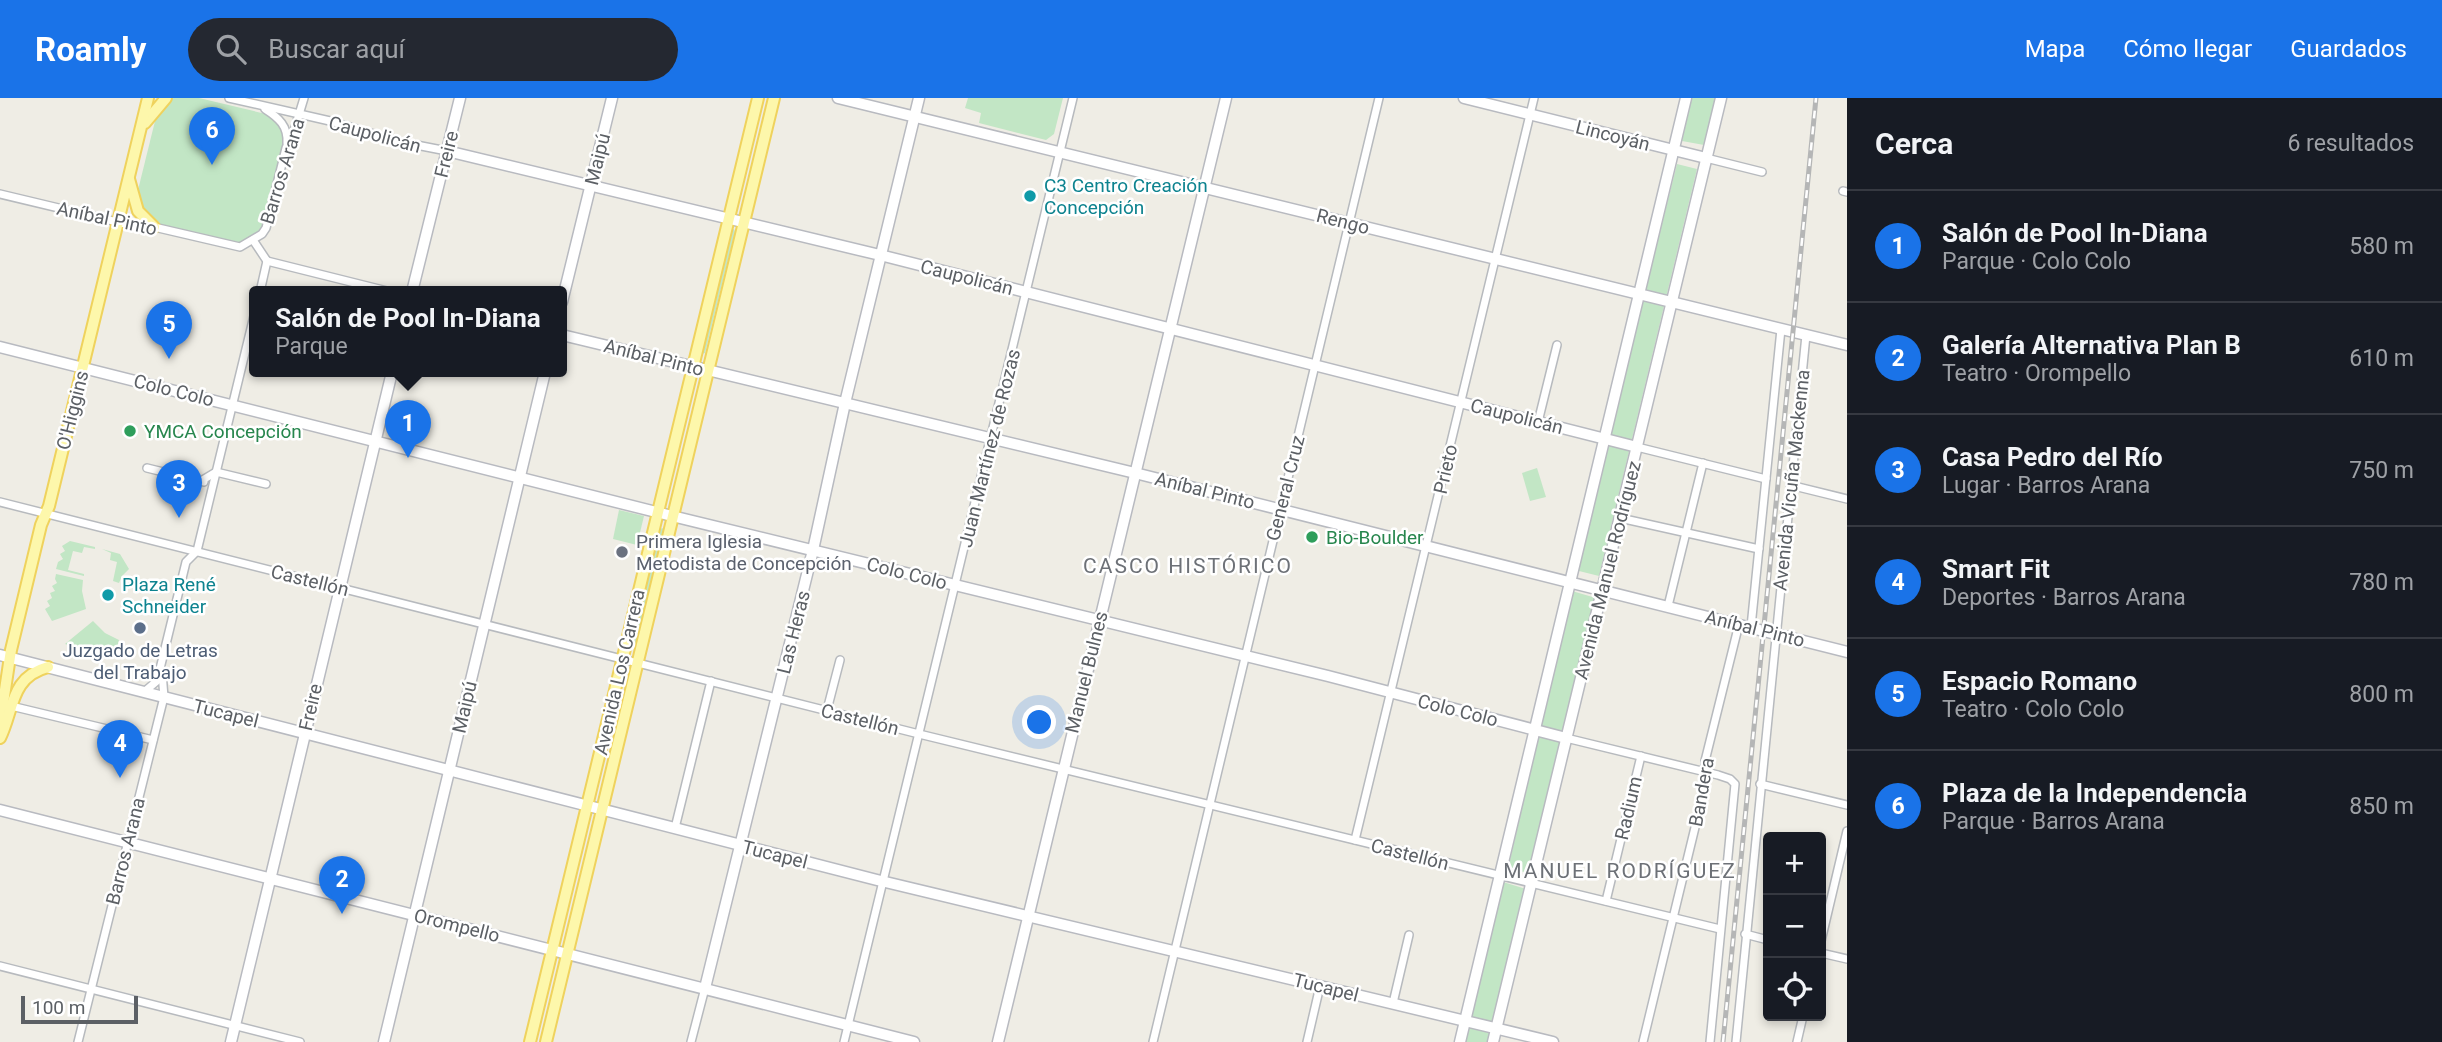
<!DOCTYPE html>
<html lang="es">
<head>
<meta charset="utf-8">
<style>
  :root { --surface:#171b24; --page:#242831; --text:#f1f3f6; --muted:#9ea1a6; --line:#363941; --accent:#1a73e8 }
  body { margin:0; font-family:Roboto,sans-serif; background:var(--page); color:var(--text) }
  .controls { position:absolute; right:21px; bottom:21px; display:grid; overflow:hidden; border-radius:7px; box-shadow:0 4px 10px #0003 }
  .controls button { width:63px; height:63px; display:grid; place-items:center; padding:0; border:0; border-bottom:2px solid var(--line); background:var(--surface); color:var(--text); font:35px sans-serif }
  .scale { position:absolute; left:21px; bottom:18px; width:117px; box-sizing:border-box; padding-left:7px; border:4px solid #5c6065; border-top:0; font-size:19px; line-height:24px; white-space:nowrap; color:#5c6065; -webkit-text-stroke:5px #fff; paint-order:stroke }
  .you { position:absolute; left:1040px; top:625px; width:24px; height:24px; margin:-18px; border:5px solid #fff; border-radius:50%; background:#1a73e8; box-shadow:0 0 0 10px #1a73e833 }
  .badge { display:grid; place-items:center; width:46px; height:46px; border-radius:50%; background:var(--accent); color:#fff; font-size:23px; font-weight:700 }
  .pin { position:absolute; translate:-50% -58px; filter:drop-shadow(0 2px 4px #0008) }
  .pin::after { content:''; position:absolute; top:37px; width:24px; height:21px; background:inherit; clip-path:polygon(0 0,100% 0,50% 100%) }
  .popup { position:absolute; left:249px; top:188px; width:318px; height:91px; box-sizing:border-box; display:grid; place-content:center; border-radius:7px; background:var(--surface); filter:drop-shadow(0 2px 5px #0005); font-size:23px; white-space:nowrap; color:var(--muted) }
  .popup b { font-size:26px; color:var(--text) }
  .popup::after { content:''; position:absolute; left:50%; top:100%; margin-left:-14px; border:14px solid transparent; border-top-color:var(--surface) }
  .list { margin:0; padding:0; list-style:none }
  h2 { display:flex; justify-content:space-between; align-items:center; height:91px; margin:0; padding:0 28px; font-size:30px }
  h2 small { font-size:23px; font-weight:400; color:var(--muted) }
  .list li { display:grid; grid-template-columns:46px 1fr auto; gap:21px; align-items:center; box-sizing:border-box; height:112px; padding:0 28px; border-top:2px solid var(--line) }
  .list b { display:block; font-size:26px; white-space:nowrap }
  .list p { margin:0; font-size:23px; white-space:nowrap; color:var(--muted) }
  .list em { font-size:23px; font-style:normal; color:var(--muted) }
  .icon { flex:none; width:38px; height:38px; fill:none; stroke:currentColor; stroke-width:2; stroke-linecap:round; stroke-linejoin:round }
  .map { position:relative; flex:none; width:1847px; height:944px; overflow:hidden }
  header { display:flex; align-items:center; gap:42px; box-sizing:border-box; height:98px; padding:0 35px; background:var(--accent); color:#fff }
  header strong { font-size:33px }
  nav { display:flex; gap:38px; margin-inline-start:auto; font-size:24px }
  .search { width:490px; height:63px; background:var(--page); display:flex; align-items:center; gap:18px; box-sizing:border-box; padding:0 24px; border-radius:38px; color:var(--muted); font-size:26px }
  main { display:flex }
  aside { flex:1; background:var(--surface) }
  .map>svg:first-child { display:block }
  .green { fill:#c2e6c5 }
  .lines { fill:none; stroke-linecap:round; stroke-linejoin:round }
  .street-casing { stroke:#b7babe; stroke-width:10 }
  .secondary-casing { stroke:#b8bac0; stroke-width:13 }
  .primary-casing { stroke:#efd25d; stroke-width:14 }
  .street { stroke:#fff; stroke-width:7 }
  .secondary { stroke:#fff; stroke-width:10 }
  .primary { stroke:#fdf7ab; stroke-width:10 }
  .rail-casing { stroke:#b5b6b6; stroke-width:5 }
  .rail { stroke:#fff; stroke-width:2.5; stroke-dasharray:8; stroke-linecap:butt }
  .culture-dot { fill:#0f9aa8; stroke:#fff; stroke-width:2.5 }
  .leisure-dot { fill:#2e9e5b; stroke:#fff; stroke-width:2.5 }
  .worship-dot { fill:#6b7280; stroke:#fff; stroke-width:2.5 }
  .service-dot { fill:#5c6f8a; stroke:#fff; stroke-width:2.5 }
  .labels { text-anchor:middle; stroke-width:5; stroke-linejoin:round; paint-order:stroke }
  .street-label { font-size:19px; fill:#5c6065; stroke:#fff }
  .culture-label { font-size:19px; fill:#0d838f; stroke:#fff; text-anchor:start }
  .leisure-label { font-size:19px; fill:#27864d; stroke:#fff; text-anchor:start }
  .worship-label { font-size:19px; fill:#5b616d; stroke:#fff; text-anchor:start }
  .service-label { font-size:19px; fill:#4e5e75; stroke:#fff }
  .neighbourhood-label { font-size:21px; letter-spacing:2px; fill:#6d7177; stroke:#fff }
</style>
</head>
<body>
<header>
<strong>Roamly</strong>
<div class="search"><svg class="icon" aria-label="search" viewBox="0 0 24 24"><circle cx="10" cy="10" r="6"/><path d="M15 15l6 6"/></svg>Buscar aquí</div>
<nav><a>Mapa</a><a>Cómo llegar</a><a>Guardados</a></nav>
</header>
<main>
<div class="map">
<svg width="1847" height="944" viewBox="0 0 1847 944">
  <rect width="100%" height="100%" fill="#efede5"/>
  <g class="green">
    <polygon points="171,0 199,0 266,16 280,26 285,41 264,129 259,135 240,146 158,127 143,117 138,92 157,15"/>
    <polygon points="968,0 1063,0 1054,36 1046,42 979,25 981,15 965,10"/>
    <polygon points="1692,0 1715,0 1704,47 1682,43"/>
    <polygon points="1677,66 1697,71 1599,478 1575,472"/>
    <polygon points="734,131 735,134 705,255 702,256 731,132"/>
    <polygon points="1537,370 1546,399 1530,403 1522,375"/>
    <polygon points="619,412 644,418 637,447 613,441"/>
    <polygon points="664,430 636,547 632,547 659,431"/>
    <polygon points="70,443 95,449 95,451 84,449 82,455 73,453 68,472 84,476 84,478 56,471 58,464 63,461 60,456 65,453 62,448"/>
    <polygon points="102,451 120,456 129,471 122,478 119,485 113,483 117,464 110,462 111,455"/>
    <polygon points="56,476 83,482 82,493 86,511 52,523 45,511 50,508 47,503 52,500 50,495 55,493 52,488 57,485 55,481"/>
    <polygon points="1572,493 1596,500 1529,775 1508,771"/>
    <polygon points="93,523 105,535 119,542 114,561 65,546"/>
    <polygon points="1503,784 1526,791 1487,944 1465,944"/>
  </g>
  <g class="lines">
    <defs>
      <g id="street">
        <polyline points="229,0 330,23 401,44 447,53"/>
        <path d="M265,11c14,9 23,17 22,34"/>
        <polyline points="1706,60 1762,74"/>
        <polyline points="1843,93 1847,94"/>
        <polyline points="0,96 134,128 154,129 240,149 262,136 266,130 286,50 294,33 304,0"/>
        <polyline points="253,142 267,163"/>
        <polyline points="267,163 391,194"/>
        <polyline points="260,194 267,163"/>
        <polyline points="1538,324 1557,247"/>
        <polyline points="1637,349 1766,381"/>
        <polyline points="147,370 204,384"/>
        <polyline points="201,383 216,374 266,386"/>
        <polyline points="1790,387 1847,401"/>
        <polyline points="0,404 919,636 1720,831"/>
        <polyline points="1620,420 1759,451"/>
        <polyline points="1668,508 1703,365"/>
        <polyline points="1751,529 1781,231"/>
        <polyline points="144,594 157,583 186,464 197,453 254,218"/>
        <polyline points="11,608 153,642"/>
        <polyline points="827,612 840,562"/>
        <polyline points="1566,640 1718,677 1730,681 1735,686 1710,944"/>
        <polyline points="1760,686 1847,707"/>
        <polyline points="675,730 711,583"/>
        <polyline points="1355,742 1534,0"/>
        <polyline points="1606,803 1641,658"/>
        <polyline points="1745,836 1768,842"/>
        <polyline points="1821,843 1847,733"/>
        <polyline points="1821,855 1847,861"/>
        <polyline points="0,868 300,944"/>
        <polyline points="1393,905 1409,837"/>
        <polyline points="78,944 164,599 162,575"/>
        <polyline points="691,944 705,890"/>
        <polyline points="844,944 1073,0"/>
        <polyline points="1153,944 1379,0"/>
        <polyline points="1307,944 1320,888"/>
        <polyline points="1643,944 1706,684 1705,663 1739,526"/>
        <polyline points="1736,944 1806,237"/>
        <polyline points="1797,944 1803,918"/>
      </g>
      <g id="secondary">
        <polyline points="838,0 1847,247"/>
        <polyline points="1464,0 1706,60"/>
        <polyline points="447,53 880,157 1637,349"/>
        <polyline points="412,194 460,0"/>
        <polyline points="562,204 612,0"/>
        <polyline points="562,237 1135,375 1847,554"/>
        <polyline points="0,249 672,418 1328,578 1566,640"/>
        <polyline points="0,557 877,782 1553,944"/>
        <polyline points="0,712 914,944"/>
        <polyline points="705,890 813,452 845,305 919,0"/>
        <polyline points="231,944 392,274"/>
        <polyline points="384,944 545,274"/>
        <polyline points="998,944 1226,0"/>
        <polyline points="1460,944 1686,0"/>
        <polyline points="1493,944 1721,0"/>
      </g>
      <g id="primary">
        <polyline points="145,25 166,0"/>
        <polyline points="129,81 138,113 154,129"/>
        <polyline points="0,625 11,552 41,427 49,408 148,0"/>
        <path d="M0,640c14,-28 10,-61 48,-71"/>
        <polyline points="530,944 758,0"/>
        <polyline points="546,944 774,0"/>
      </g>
    </defs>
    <use href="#street" class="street-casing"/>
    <use href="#secondary" class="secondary-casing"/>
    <use href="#primary" class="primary-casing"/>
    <use href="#street" class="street"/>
    <use href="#secondary" class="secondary"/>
    <use href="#primary" class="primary"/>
    <defs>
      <polyline id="rail" points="1723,944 1816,0"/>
    </defs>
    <use href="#rail" class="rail-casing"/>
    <use href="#rail" class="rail"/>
  </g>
  <g class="culture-dot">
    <circle cx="1030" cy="98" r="7"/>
    <circle cx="108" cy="497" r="7"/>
  </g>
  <g class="leisure-dot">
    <circle cx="130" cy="333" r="7"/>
    <circle cx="1312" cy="439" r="7"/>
  </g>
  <circle class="worship-dot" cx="622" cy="454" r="7"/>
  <circle class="service-dot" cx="140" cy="530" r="7"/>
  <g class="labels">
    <g class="street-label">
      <text transform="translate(375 36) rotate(15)" y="7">Caupolicán</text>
      <text transform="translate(1613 37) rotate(14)" y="7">Lincoyán</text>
      <text transform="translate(446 56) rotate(-76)" y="7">Freire</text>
      <text transform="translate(597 61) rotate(-76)" y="7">Maipú</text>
      <text transform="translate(282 73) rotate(-73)" y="7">Barros Arana</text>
      <text transform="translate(107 120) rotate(12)" y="7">Aníbal Pinto</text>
      <text transform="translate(1343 123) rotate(14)" y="7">Rengo</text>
      <text transform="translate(967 179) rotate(14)" y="7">Caupolicán</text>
      <text transform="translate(654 259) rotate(14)" y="7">Aníbal Pinto</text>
      <text transform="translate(174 292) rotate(14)" y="7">Colo Colo</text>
      <text transform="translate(72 312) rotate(-76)" y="7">O'Higgins</text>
      <text transform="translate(1517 318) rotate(14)" y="7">Caupolicán</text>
      <text transform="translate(989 350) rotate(-76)" y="7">Juan Martínez de Rozas</text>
      <text transform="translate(1445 371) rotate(-77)" y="7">Prieto</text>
      <text transform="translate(1791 382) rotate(-84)" y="7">Avenida Vicuña Mackenna</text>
      <text transform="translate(1285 390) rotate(-76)" y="7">General Cruz</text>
      <text transform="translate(1205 392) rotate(14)" y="7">Aníbal Pinto</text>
      <text transform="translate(1607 472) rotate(-76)" y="7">Avenida Manuel Rodríguez</text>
      <text transform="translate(907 475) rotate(14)" y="7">Colo Colo</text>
      <text transform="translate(310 482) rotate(14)" y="7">Castellón</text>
      <text transform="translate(1755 530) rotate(14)" y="7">Aníbal Pinto</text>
      <text transform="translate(793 534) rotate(-76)" y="7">Las Heras</text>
      <text transform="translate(619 574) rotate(-77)" y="7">Avenida Los Carrera</text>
      <text transform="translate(1086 574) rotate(-76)" y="7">Manuel Bulnes</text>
      <text transform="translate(310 609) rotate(-77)" y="7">Freire</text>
      <text transform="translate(464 609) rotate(-77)" y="7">Maipú</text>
      <text transform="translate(1458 612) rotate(14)" y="7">Colo Colo</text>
      <text transform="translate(226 615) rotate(14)" y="7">Tucapel</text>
      <text transform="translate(860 621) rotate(14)" y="7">Castellón</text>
      <text transform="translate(1701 694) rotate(-80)" y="7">Bandera</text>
      <text transform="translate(1628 710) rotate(-77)" y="7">Radium</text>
      <text transform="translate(125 753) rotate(-76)" y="7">Barros Arana</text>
      <text transform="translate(775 756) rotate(14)" y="7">Tucapel</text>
      <text transform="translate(1410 756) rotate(14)" y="7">Castellón</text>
      <text transform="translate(457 827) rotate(14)" y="7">Orompello</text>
      <text transform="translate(1326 889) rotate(14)" y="7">Tucapel</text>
    </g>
    <g class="culture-label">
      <text x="1044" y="94">C3 Centro Creación<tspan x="1044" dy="22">Concepción</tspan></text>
      <text x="122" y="493">Plaza René<tspan x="122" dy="22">Schneider</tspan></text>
    </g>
    <g class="leisure-label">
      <text x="144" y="340">YMCA Concepción</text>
      <text x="1326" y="446">Bio-Boulder</text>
    </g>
    <g class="worship-label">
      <text x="636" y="450">Primera Iglesia<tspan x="636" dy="22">Metodista de Concepción</tspan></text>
    </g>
    <g class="service-label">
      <text x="140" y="559">Juzgado de Letras<tspan x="140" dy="22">del Trabajo</tspan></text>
    </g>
    <g class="neighbourhood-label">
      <text x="1188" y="475">CASCO HISTÓRICO</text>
      <text x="1620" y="780">MANUEL RODRÍGUEZ</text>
    </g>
  </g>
</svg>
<div class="controls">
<button>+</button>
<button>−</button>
<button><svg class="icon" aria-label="locate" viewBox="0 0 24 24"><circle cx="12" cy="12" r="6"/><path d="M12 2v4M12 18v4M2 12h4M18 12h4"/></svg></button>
</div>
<div class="scale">100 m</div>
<div class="you"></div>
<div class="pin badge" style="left:408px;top:360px">1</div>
<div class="popup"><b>Salón de Pool In-Diana</b>Parque</div>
<div class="pin badge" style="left:342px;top:816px">2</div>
<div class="pin badge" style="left:179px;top:420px">3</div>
<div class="pin badge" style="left:120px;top:680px">4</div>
<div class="pin badge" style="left:169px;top:261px">5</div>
<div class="pin badge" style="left:212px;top:67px">6</div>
</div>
<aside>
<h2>Cerca<small>6 resultados</small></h2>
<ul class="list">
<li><span class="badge">1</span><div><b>Salón de Pool In-Diana</b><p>Parque · Colo Colo</p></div><em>580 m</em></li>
<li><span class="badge">2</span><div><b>Galería Alternativa Plan B</b><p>Teatro · Orompello</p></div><em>610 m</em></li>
<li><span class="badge">3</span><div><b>Casa Pedro del Río</b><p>Lugar · Barros Arana</p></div><em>750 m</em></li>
<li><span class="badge">4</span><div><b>Smart Fit</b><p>Deportes · Barros Arana</p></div><em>780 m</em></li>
<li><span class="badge">5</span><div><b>Espacio Romano</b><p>Teatro · Colo Colo</p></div><em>800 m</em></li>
<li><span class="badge">6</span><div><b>Plaza de la Independencia</b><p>Parque · Barros Arana</p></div><em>850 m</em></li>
</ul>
</aside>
</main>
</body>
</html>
